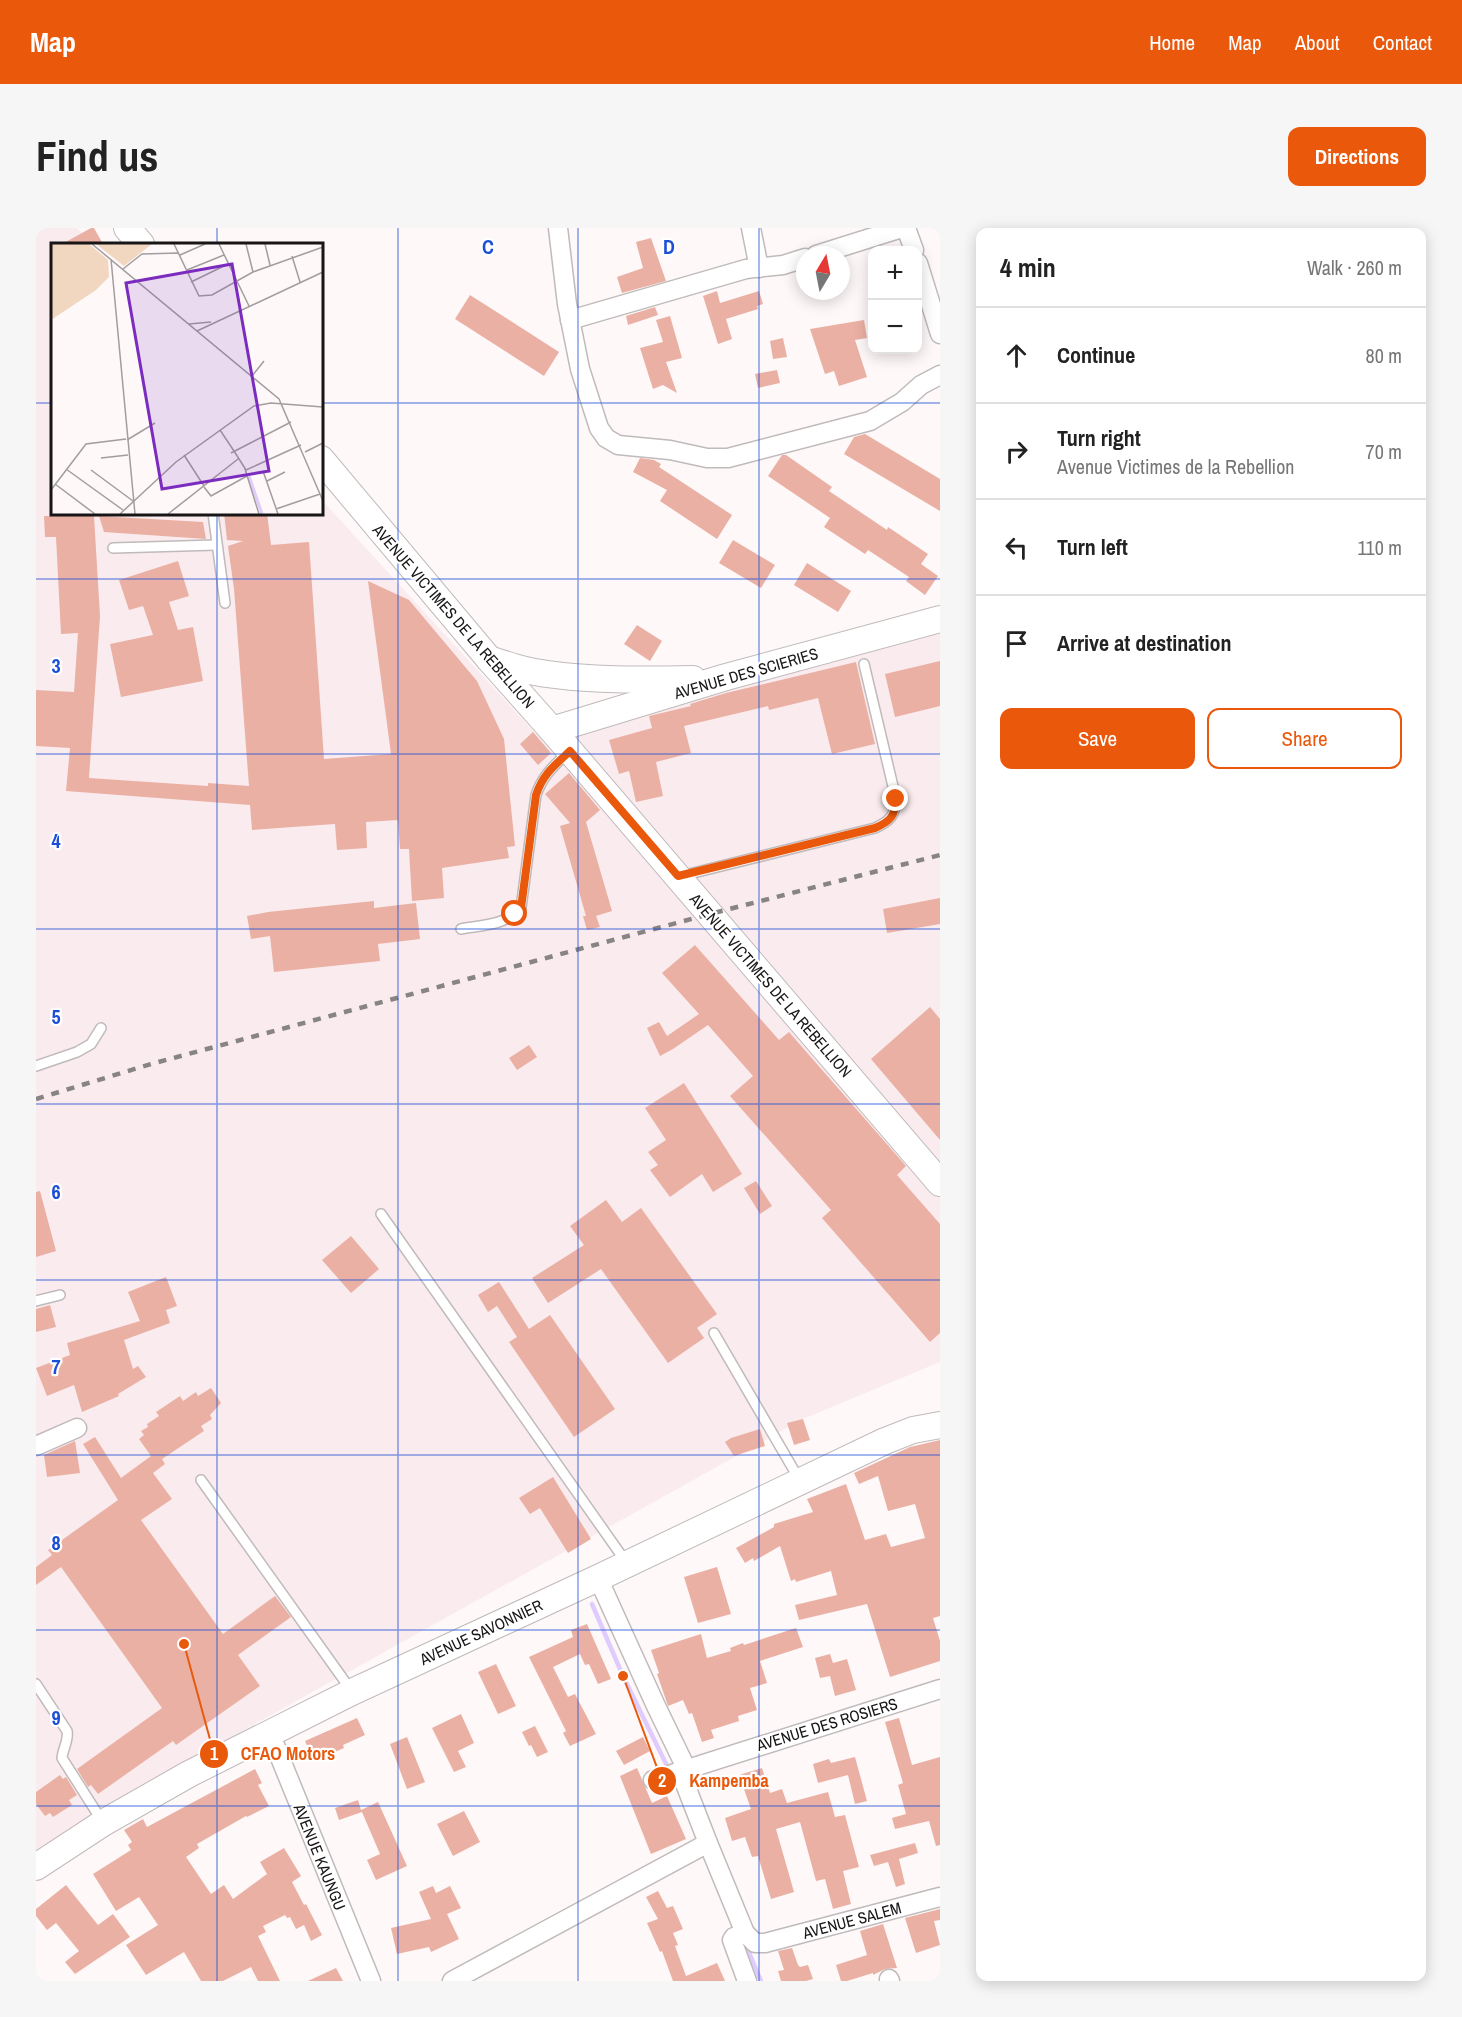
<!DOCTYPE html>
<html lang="en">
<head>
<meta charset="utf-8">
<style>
  :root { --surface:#fff; --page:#f6f6f6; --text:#222; --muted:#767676; --line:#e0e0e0; --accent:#ea580c }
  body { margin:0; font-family:"Archivo Narrow",sans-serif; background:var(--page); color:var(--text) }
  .controls { position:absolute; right:18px; top:18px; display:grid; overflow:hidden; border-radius:12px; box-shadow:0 3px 15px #0003 }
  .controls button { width:54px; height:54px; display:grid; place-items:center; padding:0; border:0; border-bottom:2px solid var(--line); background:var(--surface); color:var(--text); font:30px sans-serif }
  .compass { position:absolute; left:760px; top:18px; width:54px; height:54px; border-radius:50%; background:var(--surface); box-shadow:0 3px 15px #0003; rotate:10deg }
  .stop { position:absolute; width:18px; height:18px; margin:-14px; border:4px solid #ea580c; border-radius:50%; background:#fff }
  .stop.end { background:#ea580c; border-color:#fff; box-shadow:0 2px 6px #0008 }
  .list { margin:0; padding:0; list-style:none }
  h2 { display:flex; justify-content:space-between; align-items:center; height:78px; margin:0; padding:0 24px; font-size:26px }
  h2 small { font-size:20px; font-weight:400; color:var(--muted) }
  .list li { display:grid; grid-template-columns:39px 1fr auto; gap:18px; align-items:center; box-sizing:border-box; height:96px; padding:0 24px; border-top:2px solid var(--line) }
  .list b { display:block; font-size:22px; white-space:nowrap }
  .list p { margin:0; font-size:20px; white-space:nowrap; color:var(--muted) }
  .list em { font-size:20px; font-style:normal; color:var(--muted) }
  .actions { display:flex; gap:12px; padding:18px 24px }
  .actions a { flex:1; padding:14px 0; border:2px solid var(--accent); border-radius:12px; text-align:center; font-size:21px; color:var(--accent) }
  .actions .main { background:var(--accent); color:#fff }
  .icon { flex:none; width:33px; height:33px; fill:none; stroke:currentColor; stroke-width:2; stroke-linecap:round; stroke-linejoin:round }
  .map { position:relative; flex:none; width:904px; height:1753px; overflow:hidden; border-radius:12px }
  header { display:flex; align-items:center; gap:36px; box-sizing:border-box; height:84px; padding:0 30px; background:var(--accent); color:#fff }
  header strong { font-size:28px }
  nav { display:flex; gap:33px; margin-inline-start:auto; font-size:21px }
  .intro { display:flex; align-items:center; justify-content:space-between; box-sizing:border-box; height:144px; padding:0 36px }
  h1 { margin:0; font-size:42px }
  .button { padding:15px 27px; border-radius:12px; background:var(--accent); color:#fff; font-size:21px; font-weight:700 }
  main { display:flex; gap:36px; padding:0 36px }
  aside { flex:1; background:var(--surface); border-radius:12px; box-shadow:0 3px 15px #0003 }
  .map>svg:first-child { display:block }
  .built { fill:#faebee }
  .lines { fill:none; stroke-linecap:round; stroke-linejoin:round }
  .stream { stroke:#dfcbfe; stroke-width:4.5 }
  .building { fill:#ebb0a4 }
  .lane-casing { stroke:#c0babb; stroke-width:12 }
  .street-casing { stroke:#c0babb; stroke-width:21 }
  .secondary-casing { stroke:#c0babb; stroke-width:28 }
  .lane { stroke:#fff; stroke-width:9 }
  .street { stroke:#fff; stroke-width:18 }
  .secondary { stroke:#fff; stroke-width:26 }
  .rail { stroke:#888484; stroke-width:4.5; stroke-dasharray:8 8; stroke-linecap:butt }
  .route { stroke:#ea580c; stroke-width:8 }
  .grid { fill:none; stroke:#1d4ed8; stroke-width:1.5; stroke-opacity:0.55 }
  .labels { text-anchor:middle; stroke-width:4.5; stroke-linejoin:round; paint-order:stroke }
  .street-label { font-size:16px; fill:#171515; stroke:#fff }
  .inset-river { fill:none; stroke:#dfcbfe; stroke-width:3 }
  .inset-road { fill:none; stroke:#a29d9e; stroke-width:1.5 }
  .view { fill:#7b2cbf; fill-opacity:0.15; stroke:#7b2cbf; stroke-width:3 }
  .inset-edge { fill:none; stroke:#171515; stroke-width:3 }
  .grid-label { font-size:20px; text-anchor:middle; font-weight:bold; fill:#1d4ed8; stroke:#fff; stroke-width:4.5; stroke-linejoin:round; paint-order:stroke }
  .leader { fill:none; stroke:#e8590c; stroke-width:2 }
  .callout-dot { fill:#e8590c; stroke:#fff; stroke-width:2 }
  .mark-label { font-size:18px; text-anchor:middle; font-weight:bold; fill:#fff }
  .callout-label { font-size:18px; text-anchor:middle; font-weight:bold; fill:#e8590c; stroke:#fff; stroke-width:4.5; stroke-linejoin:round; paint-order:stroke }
</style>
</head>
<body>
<header>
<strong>Map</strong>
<nav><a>Home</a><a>Map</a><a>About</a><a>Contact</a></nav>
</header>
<div class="intro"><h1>Find us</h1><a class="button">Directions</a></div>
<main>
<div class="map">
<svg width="904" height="1753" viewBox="0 0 904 1753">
  <rect width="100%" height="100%" fill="#fef8f9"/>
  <polygon class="built" points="0,0 41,0 56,16 16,16 16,285 285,285 285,271 499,505 904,400 904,1134 767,1191 192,1511 0,1632"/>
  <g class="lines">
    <g class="stream">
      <polyline points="556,1376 587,1448 633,1542"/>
      <polyline points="709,1715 725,1753"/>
    </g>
  </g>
  <g class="building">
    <polygon points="55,0 58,0 67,16 26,16"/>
    <polygon points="615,10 630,53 586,65 581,49 607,40 600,14"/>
    <polygon points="681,63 684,75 723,63 727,76 721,78 722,81 690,91 696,111 682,116 667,68"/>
    <polygon points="434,67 523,124 508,148 419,91"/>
    <polygon points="619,79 622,87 592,97 590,88"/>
    <polygon points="634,88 646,130 630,134 641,165 627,157 617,161 604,120 627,114 620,92"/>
    <polygon points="828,92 831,110 819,112 831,149 803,158 798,143 789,146 774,101"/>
    <polygon points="747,110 751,129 737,131 734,113"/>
    <polygon points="741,142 744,155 722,160 719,146"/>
    <polygon points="829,206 904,251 904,283 808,226 818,209"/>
    <polygon points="746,227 750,227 796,259 793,263 851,302 852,299 892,326 885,336 902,348 889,367 870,353 873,349 832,322 829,326 788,299 794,290 732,248"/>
    <polygon points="604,230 618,232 625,236 623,239 696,287 681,311 624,273 631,262 597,244"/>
    <polygon points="188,285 231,285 235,317 273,314 288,531 355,526 332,353 373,372 441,453 468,511 479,618 471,619 473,630 406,640 408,670 376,673 373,621 364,621 362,592 330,594 331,620 301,622 299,596 216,602 214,577 30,563 34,520 0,518 0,462 38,464 42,405 25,406 20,309 9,309 8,288 58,288 64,388 53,550 172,558 172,555 213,558 198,361 192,318 207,313 191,312"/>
    <polygon points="63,288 167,294 170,311 68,304"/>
    <polygon points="697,312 739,337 725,360 683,335"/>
    <polygon points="142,333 153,368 133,374 142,402 157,399 167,453 85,469 74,416 117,407 107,378 93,382 83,352"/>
    <polygon points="771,335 815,363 802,384 758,357"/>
    <polygon points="601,397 626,413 614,433 588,416"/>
    <polygon points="904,433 904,478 859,489 849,446"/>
    <polygon points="820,434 839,516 796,526 782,470 733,482 732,478 648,498 655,525 620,534 627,568 600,574 593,543 583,546 573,512 616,500 613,488 655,478 654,476 690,465"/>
    <polygon points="497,504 515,525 502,537 484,516"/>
    <polygon points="533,545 564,582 550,594 576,683 560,688 564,699 551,702 547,688 550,688 524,598 534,595 509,566"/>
    <polygon points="904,670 904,696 851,705 847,681"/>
    <polygon points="338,673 338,680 380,675 384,711 342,716 344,733 238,744 234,708 215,711 211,688 232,684"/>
    <polygon points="659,717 743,812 753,804 870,938 861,947 904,996 904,1105 894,1114 786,990 795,982 694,868 717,848 672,797 637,821 624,828 611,800 623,794 631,808 663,786 626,745"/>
    <polygon points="894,779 904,791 904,912 835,831"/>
    <polygon points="493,817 501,829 481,842 473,830"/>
    <polygon points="648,855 706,946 677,964 666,946 634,969 614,942 622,937 612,924 630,912 609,880"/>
    <polygon points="720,953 736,978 724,986 708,960"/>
    <polygon points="4,963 20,1023 0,1029 0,964"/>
    <polygon points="570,972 586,994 605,980 681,1086 661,1100 668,1110 632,1135 565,1041 512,1075 496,1050 548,1017 534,998"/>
    <polygon points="315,1008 343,1041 315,1065 286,1032"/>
    <polygon points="130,1049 141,1078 130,1082 134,1095 88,1112 97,1141 102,1138 110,1149 82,1166 83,1168 46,1184 38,1157 11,1168 0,1140 34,1127 31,1115 104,1093 92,1064"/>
    <polygon points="463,1054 493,1101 514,1087 579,1181 538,1209 473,1114 481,1109 461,1078 452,1084 442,1067"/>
    <polygon points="14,1077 20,1099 0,1104 0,1081"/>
    <polygon points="175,1160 185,1175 174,1187 176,1191 165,1198 168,1203 126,1231 129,1236 117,1245 136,1271 105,1292 187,1406 239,1368 255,1389 202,1427 224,1458 140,1517 137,1513 62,1566 55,1557 52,1559 41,1541 126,1480 25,1339 0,1357 0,1339 16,1327 12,1322 82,1272 47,1216 59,1209 85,1250 115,1228 103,1211 108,1207 105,1203 112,1199 111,1196 123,1188 120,1184 144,1168 147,1173 160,1164 162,1168"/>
    <polygon points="767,1191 774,1212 758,1217 751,1195"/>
    <polygon points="724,1201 729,1218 698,1228 689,1214 695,1210"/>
    <polygon points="904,1212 904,1388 897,1390 904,1413 904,1433 854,1449 831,1376 763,1392 759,1377 801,1367 795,1343 760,1354 759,1351 755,1353 744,1318 718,1333 717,1330 709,1335 700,1320 738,1299 738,1296 777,1284 771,1271 810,1256 829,1312 850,1306 855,1319 889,1310 879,1276 852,1283 842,1248 823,1256 818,1245 874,1219"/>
    <polygon points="39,1213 44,1245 11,1249 8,1227"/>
    <polygon points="517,1249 555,1311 532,1325 504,1280 494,1286 483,1270"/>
    <polygon points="681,1339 695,1386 662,1395 648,1349"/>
    <polygon points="551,1396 575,1451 562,1456 553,1436 549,1437 544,1426 517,1439 532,1469 539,1466 560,1506 534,1518 527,1505 530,1503 493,1429 537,1409 535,1402"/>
    <polygon points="760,1400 767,1419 724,1433 731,1455 714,1460 721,1482 702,1488 703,1493 675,1502 678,1510 666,1514 656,1485 653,1486 647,1472 632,1478 621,1446 623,1445 615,1422 665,1406 671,1430 695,1423 694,1420 707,1415 708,1417"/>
    <polygon points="794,1426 797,1435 811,1431 820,1462 799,1468 794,1448 784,1450 779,1430"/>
    <polygon points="460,1436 480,1478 462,1486 442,1444"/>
    <polygon points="425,1486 438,1515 422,1523 430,1539 418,1544 396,1500"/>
    <polygon points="321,1490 329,1507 307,1517 308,1520 278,1533 269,1513"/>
    <polygon points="863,1490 876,1537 904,1529 904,1617 900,1618 893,1593 859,1601 856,1590 870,1586 862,1557 867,1555 849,1494"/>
    <polygon points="499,1498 512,1524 501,1529 495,1517 493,1518 486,1504"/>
    <polygon points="371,1509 389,1554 371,1561 354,1516"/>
    <polygon points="607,1509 614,1523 588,1537 580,1523"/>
    <polygon points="819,1529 831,1573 819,1576 812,1547 782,1555 777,1536 793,1531 795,1535"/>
    <polygon points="601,1540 616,1575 631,1568 650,1611 615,1626 584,1548"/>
    <polygon points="726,1540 734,1565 746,1561 751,1575 792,1564 799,1589 809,1587 823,1639 807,1643 815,1676 797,1681 789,1651 780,1653 764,1594 740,1601 758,1664 735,1671 722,1628 716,1629 709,1609 696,1613 689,1590 715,1581 703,1547"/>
    <polygon points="219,1541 226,1555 222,1557 233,1578 211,1589 210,1588 161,1616 163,1620 150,1629 175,1666 188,1657 197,1671 231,1646 224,1634 248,1620 265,1648 256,1654 268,1677 270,1676 286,1707 275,1713 268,1697 260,1701 254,1689 251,1690 249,1687 227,1698 230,1704 222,1708 244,1753 222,1753 215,1739 187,1753 165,1753 148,1724 110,1747 90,1717 122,1697 103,1669 80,1683 57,1646 95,1622 92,1617 96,1614 88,1602 107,1591 111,1599"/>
    <polygon points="24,1547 27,1551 30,1549 41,1567 33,1572 36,1577 17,1589 14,1585 9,1588 0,1576 0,1564"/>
    <polygon points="322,1572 325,1582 342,1574 371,1638 340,1652 331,1632 344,1626 326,1584 303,1592 299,1580"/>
    <polygon points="428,1583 444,1614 417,1628 401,1596"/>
    <polygon points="879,1615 882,1625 863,1631 869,1656 860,1659 852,1634 838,1638 834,1627"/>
    <polygon points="30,1657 62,1697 77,1686 94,1709 39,1746 29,1734 43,1723 20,1695 11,1702 0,1688 0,1681"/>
    <polygon points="397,1658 400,1665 414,1658 425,1680 411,1686 423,1711 395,1724 393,1719 361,1726 355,1700 395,1691 383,1664"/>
    <polygon points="622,1663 631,1680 637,1678 647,1701 637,1705 642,1717 639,1718 650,1748 681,1735 689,1753 637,1753 626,1723 624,1724 611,1695 622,1691 610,1669"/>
    <polygon points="904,1681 904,1692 898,1693 904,1717 880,1725 869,1690"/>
    <polygon points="847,1696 861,1740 849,1741 837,1747 837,1745 811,1753 805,1753 800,1737 831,1727 824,1703"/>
    <polygon points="756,1720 762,1737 764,1739 772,1737 777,1751 770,1753 745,1753 742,1743 748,1742 742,1723"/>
    <polygon points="300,1740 307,1753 272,1753"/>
  </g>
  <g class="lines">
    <defs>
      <g id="lane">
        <polyline points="177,285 189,375"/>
        <polyline points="77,320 180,317"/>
        <path d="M645,648l194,-48c15,-7 20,-12 21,-29l-32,-135"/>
        <path d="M425,701c22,-4 45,-4 60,-21l15,-113c7,-20 17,-28 32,-43"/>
        <polyline points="0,838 41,824 55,816 65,800"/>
        <polyline points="345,986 590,1334"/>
        <polyline points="0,1073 24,1067"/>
        <polyline points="678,1105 763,1251"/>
        <polyline points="165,1252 315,1462"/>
        <path d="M0,1456l31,47c2,9 -4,17 -5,27l40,63"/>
      </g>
      <g id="street">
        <polyline points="522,0 531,76 544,141 563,200 570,210 582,217 634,222 671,230 692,230 834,193 866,174 885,157 904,147"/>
        <polyline points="715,0 723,40"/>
        <polyline points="870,0 878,22"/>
        <polyline points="780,27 866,0"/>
        <polyline points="882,35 904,106"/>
        <polyline points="534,92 710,41 747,37 769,30"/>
        <polyline points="0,1218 41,1200"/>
        <polyline points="562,1350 620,1478 650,1540"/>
        <polyline points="234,1505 335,1753"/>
        <polyline points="644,1543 672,1615 709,1705 719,1715 729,1715 904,1669"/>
        <polyline points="617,1552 904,1461"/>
        <polyline points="709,1705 698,1709 696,1712 711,1753"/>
        <polyline points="853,1751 854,1753"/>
        <polyline points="416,1753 672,1615"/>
      </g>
      <g id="secondary">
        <polyline points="91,0 105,16"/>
        <polyline points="285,231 453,431 516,502 904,955"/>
        <path d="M453,431c12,4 24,8 36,11 50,11 116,10 168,9"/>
        <polyline points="516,502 690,449 904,391"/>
        <polyline points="0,1639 67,1595 153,1546 316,1464 562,1350 849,1213 877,1202 904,1197"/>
      </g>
    </defs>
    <use href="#lane" class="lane-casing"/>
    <use href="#street" class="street-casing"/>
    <use href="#secondary" class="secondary-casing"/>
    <use href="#lane" class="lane"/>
    <use href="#street" class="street"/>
    <use href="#secondary" class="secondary"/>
    <polyline class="rail" points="0,871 115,836 674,686 904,627"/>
  </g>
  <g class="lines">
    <path class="route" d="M479,686l6,-6 15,-113c7,-21 19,-30 34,-44l108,125 197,-48c16,-7 20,-12 21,-29"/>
  </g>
  <path class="grid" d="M181,0v16M362,0v1753M542,0v1753M723,0v1753M0,175h16M285,175h619M181,285v1468M0,351h904M0,526h904M0,701h904M0,876h904M0,1052h904M0,1227h904M0,1402h904M0,1578h904"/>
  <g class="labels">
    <g class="street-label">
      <text transform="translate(418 388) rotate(49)" y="6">AVENUE VICTIMES DE LA REBELLION</text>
      <text transform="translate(710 445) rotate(-16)" y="6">AVENUE DES SCIERIES</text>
      <text transform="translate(735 757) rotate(49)" y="6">AVENUE VICTIMES DE LA REBELLION</text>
      <text transform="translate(445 1404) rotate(-25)" y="6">AVENUE SAVONNIER</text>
      <text transform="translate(791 1496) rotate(-17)" y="6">AVENUE DES ROSIERS</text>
      <text transform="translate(284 1629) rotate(68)" y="6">AVENUE KAUNGU</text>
      <text transform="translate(816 1692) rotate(-15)" y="6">AVENUE SALEM</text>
    </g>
  </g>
  <g transform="translate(15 15)">
    <rect width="272" height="272" fill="#fef8f9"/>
    <path d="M0,1h38l19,16 1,17 -13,13 -45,30zM45,1h56l-28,22z" fill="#f2d7c0"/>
    <path class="inset-river" d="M198,233l13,38"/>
    <path class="inset-road" d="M41,1l187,155 44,102M123,1l25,52 13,-1 41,-23 70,-25M168,1l30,62M195,1l7,28M214,1l5,21M129,12l25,-11M241,13l8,26M60,16l24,255M72,26l19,-15 37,-1M136,27l37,-15M140,39l37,-18M138,81l22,-2M146,88l126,-59M201,133l12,-15M169,187l14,21M76,197l28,-17M183,208l12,19 55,-25M254,209l18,-9M180,210l60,-31M133,212l20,31M50,215l27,-3M15,226l57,41M194,226l14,45M40,227l42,31M212,228l15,43M216,238l18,-9M4,241l40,30M153,244l7,9 36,-20M0,247l35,-46 40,-5M225,266l44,-15M69,271l56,-52 78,-56 17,-3 52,4M117,271l70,-55"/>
    <path class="view" d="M181,21l37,207 -107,18 -36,-206z"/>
    <rect width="272" height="272" class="inset-edge"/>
  </g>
  <g class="grid-label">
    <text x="452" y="26">C</text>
    <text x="633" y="26">D</text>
    <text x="20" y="445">3</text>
    <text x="20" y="620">4</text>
    <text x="20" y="796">5</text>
    <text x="20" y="971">6</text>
    <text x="20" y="1146">7</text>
    <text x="20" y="1322">8</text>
    <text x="20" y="1497">9</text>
  </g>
  <path class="leader" d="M148 1416L178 1526M587 1448L626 1553"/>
  <g class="callout-dot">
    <circle cx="148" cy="1416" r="6"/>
    <circle cx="587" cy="1448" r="6"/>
    <circle cx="178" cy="1526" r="15"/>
    <circle cx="626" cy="1553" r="15"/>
  </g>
  <g class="mark-label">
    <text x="178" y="1532">1</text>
    <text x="626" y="1559">2</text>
  </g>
  <g class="callout-label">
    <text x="252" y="1532">CFAO Motors</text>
    <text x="693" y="1559">Kampemba</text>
  </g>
</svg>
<div class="controls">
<button>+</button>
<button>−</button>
</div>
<svg class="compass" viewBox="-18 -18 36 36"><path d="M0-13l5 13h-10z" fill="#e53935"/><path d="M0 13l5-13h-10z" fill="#767676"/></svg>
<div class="stop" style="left:479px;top:686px"></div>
<div class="stop end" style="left:860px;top:571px"></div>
</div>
<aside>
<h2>4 min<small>Walk · 260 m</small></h2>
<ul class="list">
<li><svg class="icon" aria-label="ahead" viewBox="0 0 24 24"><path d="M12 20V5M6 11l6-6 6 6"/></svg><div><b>Continue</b></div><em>80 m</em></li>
<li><svg class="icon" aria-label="right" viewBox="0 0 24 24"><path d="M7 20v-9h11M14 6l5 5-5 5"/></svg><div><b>Turn right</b><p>Avenue Victimes de la Rebellion</p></div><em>70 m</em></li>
<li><svg class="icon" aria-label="left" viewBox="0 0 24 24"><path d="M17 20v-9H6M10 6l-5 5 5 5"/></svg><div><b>Turn left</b></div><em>110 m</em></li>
<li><svg class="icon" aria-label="arrive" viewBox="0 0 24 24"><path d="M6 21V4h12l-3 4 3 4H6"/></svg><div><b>Arrive at destination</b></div></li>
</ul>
<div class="actions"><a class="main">Save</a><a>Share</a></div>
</aside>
</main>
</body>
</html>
